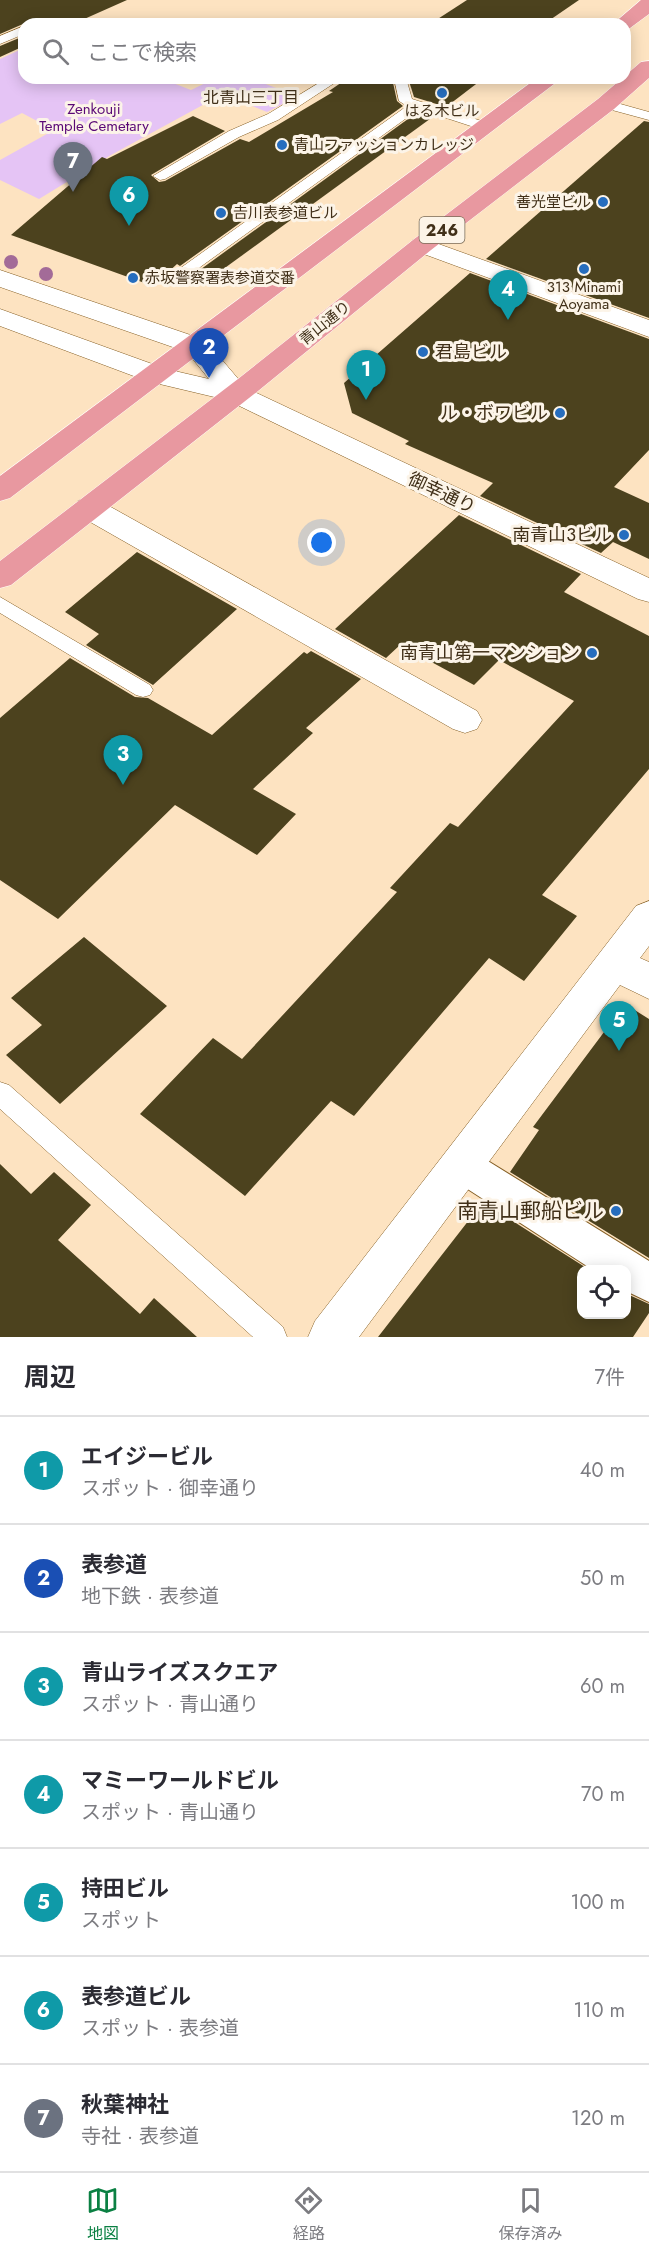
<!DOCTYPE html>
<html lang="ja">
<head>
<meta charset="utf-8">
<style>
  :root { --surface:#fff; --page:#f7f7f7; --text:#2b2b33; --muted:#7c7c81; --line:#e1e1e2; --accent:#0b8043 }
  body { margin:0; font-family:Jost,"Noto Sans JP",sans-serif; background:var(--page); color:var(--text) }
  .controls { position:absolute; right:18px; bottom:18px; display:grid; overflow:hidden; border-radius:12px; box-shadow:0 3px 15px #0003 }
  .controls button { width:54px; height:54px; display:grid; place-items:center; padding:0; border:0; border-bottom:2px solid var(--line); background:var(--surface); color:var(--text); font:30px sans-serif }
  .you { position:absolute; left:322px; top:543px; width:21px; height:21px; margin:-15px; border:4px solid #fff; border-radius:50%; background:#1a73e8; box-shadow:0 0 0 9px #1a73e833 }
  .badge { display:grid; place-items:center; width:39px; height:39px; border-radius:50%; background:var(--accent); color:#fff; font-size:20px; font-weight:700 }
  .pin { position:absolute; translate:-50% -50px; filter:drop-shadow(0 2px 3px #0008) }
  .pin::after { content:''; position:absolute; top:32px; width:21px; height:18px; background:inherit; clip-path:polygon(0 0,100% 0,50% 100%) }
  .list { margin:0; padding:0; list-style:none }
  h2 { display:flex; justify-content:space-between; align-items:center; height:78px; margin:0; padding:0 24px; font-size:26px }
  h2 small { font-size:20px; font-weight:400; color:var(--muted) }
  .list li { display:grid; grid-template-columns:39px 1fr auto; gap:18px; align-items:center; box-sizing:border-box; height:108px; padding:0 24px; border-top:2px solid var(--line) }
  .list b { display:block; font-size:22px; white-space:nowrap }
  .list p { margin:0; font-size:20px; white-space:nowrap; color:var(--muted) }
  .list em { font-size:20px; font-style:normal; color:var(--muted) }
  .icon { flex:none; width:33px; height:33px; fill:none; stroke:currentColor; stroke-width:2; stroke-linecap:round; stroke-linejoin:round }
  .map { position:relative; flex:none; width:649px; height:1337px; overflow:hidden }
  .search { position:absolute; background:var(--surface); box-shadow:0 3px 15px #0003; left:18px; right:18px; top:18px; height:66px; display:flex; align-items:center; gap:15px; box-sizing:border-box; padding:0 21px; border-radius:18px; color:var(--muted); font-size:22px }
  .sheet { height:834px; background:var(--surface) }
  nav { display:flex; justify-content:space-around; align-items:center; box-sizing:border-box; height:84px; border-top:2px solid var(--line); background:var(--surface); font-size:16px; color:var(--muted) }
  nav a { display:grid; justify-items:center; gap:3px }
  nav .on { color:var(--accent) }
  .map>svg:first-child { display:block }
  .green { fill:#e5c4f5 }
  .building { fill:#4c421e }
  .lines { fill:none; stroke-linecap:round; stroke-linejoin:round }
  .service-casing { stroke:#866026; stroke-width:1 }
  .pedestrian-casing { stroke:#866026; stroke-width:2 }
  .minor-casing { stroke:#866026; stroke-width:1 }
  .secondary-casing { stroke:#866026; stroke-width:1 }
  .trunk-casing { stroke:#fff; stroke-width:1 }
  .service { fill:#fff; fill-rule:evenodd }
  .pedestrian { fill:#fff; fill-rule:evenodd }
  .minor { fill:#fff; fill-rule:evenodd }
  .secondary { fill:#fff; fill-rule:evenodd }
  .trunk { fill:#e898a0; fill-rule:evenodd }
  .tree { fill:#a36b98 }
  .poi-dot { fill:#266dbe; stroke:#fcf4e8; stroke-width:2 }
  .labels { text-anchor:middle; stroke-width:6; stroke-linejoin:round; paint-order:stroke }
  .far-park-label { font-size:15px; fill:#5a0976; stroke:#fcf4e8 }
  .far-poi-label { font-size:15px; fill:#413019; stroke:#fcf4e8; text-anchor:start }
  .far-street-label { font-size:15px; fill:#413019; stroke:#fcf4e8 }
  .far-neighbourhood-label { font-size:16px; fill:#413019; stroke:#fcf4e8 }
  .shield { fill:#fcf4e8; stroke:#796b57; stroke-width:1.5 }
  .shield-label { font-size:16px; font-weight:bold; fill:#413019 }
  .poi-label { font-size:18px; fill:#413019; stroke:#fcf4e8; text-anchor:end }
  .street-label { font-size:18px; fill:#413019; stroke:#fcf4e8 }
  .near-poi-label { font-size:21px; fill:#413019; stroke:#fcf4e8; text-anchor:end }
</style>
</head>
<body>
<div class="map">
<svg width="649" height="1337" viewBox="0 0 649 1337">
  <rect width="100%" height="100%" fill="#fde3c1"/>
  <polygon class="green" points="24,48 24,78 160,78 191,90 216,78 249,78 298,96 267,112 223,94 111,155 39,199 0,180 0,160 54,130 22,113 0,124 0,59"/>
  <g class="building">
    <polygon points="0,0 127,0 73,24 23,24 0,34"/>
    <polygon points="467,0 579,0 544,24 430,24"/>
    <polygon points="24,36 24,46 0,57 0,46"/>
    <polygon points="348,78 392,78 397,101 403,106 180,266 177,264 153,286 11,235 102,157 107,159 193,116 225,131 151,175 159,182 165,181 240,139 249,142 333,92 329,91"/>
    <polygon points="408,78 484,78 446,107 414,97"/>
    <polygon points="419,111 434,116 211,278 197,272"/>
    <polygon points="644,121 649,122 649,318 486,259"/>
    <polygon points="470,273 649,339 649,450 614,487 649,503 649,559 613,542 601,553 480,496 493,483 405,444 409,441 352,413 344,383"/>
    <polygon points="459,515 581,574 564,592 649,636 649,769 542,895 577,916 524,981 489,958 354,1116 331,1101 245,1196 140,1114 213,1038 242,1059 397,892 390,888 450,823 458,827 574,701 499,660 474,685 400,645 386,658 335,629"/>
    <polygon points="137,552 237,609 153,685 86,645 99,634 65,612"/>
    <polygon points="311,651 361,679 306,728 313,733 253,789 296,814 257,855 175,805 58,919 0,880 0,718 70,658 135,697 148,698 212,735 304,652 307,654"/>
    <polygon points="84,937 167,1006 60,1104 6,1055 42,1025 11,998"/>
    <polygon points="625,1004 649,1019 649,1258 510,1172 539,1130 533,1127"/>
    <polygon points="0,1164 31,1194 54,1172 91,1205 58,1240 140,1314 154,1298 197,1337 0,1337"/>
    <polygon points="483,1202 588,1269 582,1269 582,1314 627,1314 627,1294 649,1304 649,1313 633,1337 378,1337"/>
  </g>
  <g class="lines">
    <defs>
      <g id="service">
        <polygon points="24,26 24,34 0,44 0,36"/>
        <polygon points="327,78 342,78 278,120 239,137 165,179 160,180 153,176 229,131 268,114"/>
        <polygon points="394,78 406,78 412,99 491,124 493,127 486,131 419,109 185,278 175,278 172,275 175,272 407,106 399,101"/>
        <polygon points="606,100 649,112 649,120 601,107 599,104"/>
        <polygon points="0,597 150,685 153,690 150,695 143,697 136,695 0,613"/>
        <polygon points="0,1082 9,1085 283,1327 287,1337 253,1337 0,1109"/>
      </g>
      <polygon id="pedestrian" points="462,1148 475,1153 649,1261 649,1302 626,1291 626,1270 593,1270 449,1177 444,1165 449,1153"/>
      <g id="minor">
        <polygon points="422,238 649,320 649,337 413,250 410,245 413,240"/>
        <polygon points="89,498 100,501 477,711 482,720 477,729 465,733 453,729 78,515 74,508 78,501"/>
        <polygon points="649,901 649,946 640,958 649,962 649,999 620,985 359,1337 308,1337 315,1321 636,906"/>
      </g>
      <polygon id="secondary" points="0,270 205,340 246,388 649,578 649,602 638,599 227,400 147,381 0,326 0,309 166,369 209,379 187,352 0,287"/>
      <g id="trunk">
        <polygon points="641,0 649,0 649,14 630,28 625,30 625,24 613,24"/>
        <polygon points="649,61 649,78 614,109 431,250 258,391 11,585 0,588 0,561 238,379 413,240 598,99 641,62"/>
        <polygon points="537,78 562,78 10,498 0,501 0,476"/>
      </g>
    </defs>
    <use href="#service" class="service-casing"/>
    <use href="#pedestrian" class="pedestrian-casing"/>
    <use href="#minor" class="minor-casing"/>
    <use href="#secondary" class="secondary-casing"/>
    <use href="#trunk" class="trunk-casing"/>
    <use href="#service" class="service"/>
    <use href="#pedestrian" class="pedestrian"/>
    <use href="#minor" class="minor"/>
    <use href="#secondary" class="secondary"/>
    <use href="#trunk" class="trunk"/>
  </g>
  <g class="tree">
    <circle cx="11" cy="262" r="7"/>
    <circle cx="46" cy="274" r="7"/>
  </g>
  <g class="poi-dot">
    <circle cx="442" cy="93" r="6"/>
    <circle cx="282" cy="145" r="6"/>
    <circle cx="603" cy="202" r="6"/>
    <circle cx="221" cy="213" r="6"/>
    <circle cx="584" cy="269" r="6"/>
    <circle cx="133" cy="278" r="6"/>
    <circle cx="423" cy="352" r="6"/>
    <circle cx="560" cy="413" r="6"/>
    <circle cx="624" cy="535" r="6"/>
    <circle cx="592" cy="653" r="6"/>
    <circle cx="616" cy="1211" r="6"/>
  </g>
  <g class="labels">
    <g class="far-park-label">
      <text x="94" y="114">Zenkouji<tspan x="94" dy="17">Temple Cemetary</tspan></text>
    </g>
    <g class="far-poi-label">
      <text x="442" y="116" text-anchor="middle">はる木ビル</text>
      <text x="294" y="150">青山ファッションカレッジ</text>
      <text x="591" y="207" text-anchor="end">善光堂ビル</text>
      <text x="233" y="218">𠮷川表参道ビル</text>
      <text x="145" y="283">赤坂警察署表参道交番</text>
      <text x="584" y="292" text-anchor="middle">313 Minami<tspan x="584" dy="17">Aoyama</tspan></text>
    </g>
    <g class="far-street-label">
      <text transform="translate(325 323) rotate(-39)" y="5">青山通り</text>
    </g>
    <g class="far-neighbourhood-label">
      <text x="251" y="103">北青山三丁目</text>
    </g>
    <rect class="shield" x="419.5" y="217" width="45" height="26" rx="4.5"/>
    <g class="shield-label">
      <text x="442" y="236">246</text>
    </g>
    <g class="poi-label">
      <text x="435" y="358" text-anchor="start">君島ビル</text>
      <text x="548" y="419">ル・ボワビル</text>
      <text x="612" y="541">南青山3ビル</text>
      <text x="580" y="659">南青山第一マンション</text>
    </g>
    <g class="street-label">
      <text transform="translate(442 493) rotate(25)" y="6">御幸通り</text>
    </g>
    <g class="near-poi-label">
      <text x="604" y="1218">南青山郵船ビル</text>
    </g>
  </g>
</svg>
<div class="controls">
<button><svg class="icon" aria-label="locate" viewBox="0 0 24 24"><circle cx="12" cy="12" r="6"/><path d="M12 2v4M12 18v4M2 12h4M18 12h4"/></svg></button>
</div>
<div class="you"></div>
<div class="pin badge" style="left:366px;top:400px;background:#0f9aa8">1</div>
<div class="pin badge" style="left:209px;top:378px;background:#1a4fb4">2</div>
<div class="pin badge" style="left:123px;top:785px;background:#0f9aa8">3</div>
<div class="pin badge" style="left:508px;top:320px;background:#0f9aa8">4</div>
<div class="pin badge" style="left:619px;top:1051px;background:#0f9aa8">5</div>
<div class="pin badge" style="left:129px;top:226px;background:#0f9aa8">6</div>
<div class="pin badge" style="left:73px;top:192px;background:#6b7280">7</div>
<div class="search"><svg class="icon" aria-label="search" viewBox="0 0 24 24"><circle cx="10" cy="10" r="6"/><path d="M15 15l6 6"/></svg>ここで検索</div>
</div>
<section class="sheet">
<h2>周辺<small>7件</small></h2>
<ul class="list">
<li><span class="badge" style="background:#0f9aa8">1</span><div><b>エイジービル</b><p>スポット · 御幸通り</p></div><em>40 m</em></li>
<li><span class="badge" style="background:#1a4fb4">2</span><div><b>表参道</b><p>地下鉄 · 表参道</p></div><em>50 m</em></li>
<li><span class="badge" style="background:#0f9aa8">3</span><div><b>青山ライズスクエア</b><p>スポット · 青山通り</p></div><em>60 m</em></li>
<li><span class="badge" style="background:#0f9aa8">4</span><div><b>マミーワールドビル</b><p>スポット · 青山通り</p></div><em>70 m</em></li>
<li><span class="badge" style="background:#0f9aa8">5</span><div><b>持田ビル</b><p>スポット</p></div><em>100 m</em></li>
<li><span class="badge" style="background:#0f9aa8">6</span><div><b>表参道ビル</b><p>スポット · 表参道</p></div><em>110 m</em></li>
<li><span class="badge" style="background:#6b7280">7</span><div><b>秋葉神社</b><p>寺社 · 表参道</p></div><em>120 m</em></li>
</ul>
</section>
<nav>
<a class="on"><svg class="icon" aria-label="map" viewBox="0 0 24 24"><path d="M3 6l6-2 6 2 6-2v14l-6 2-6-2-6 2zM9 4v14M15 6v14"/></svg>地図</a>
<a><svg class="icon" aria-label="directions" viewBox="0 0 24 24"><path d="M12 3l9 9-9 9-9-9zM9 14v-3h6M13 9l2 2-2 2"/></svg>経路</a>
<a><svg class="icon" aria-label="saved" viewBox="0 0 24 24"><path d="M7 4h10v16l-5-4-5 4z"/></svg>保存済み</a>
</nav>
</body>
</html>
